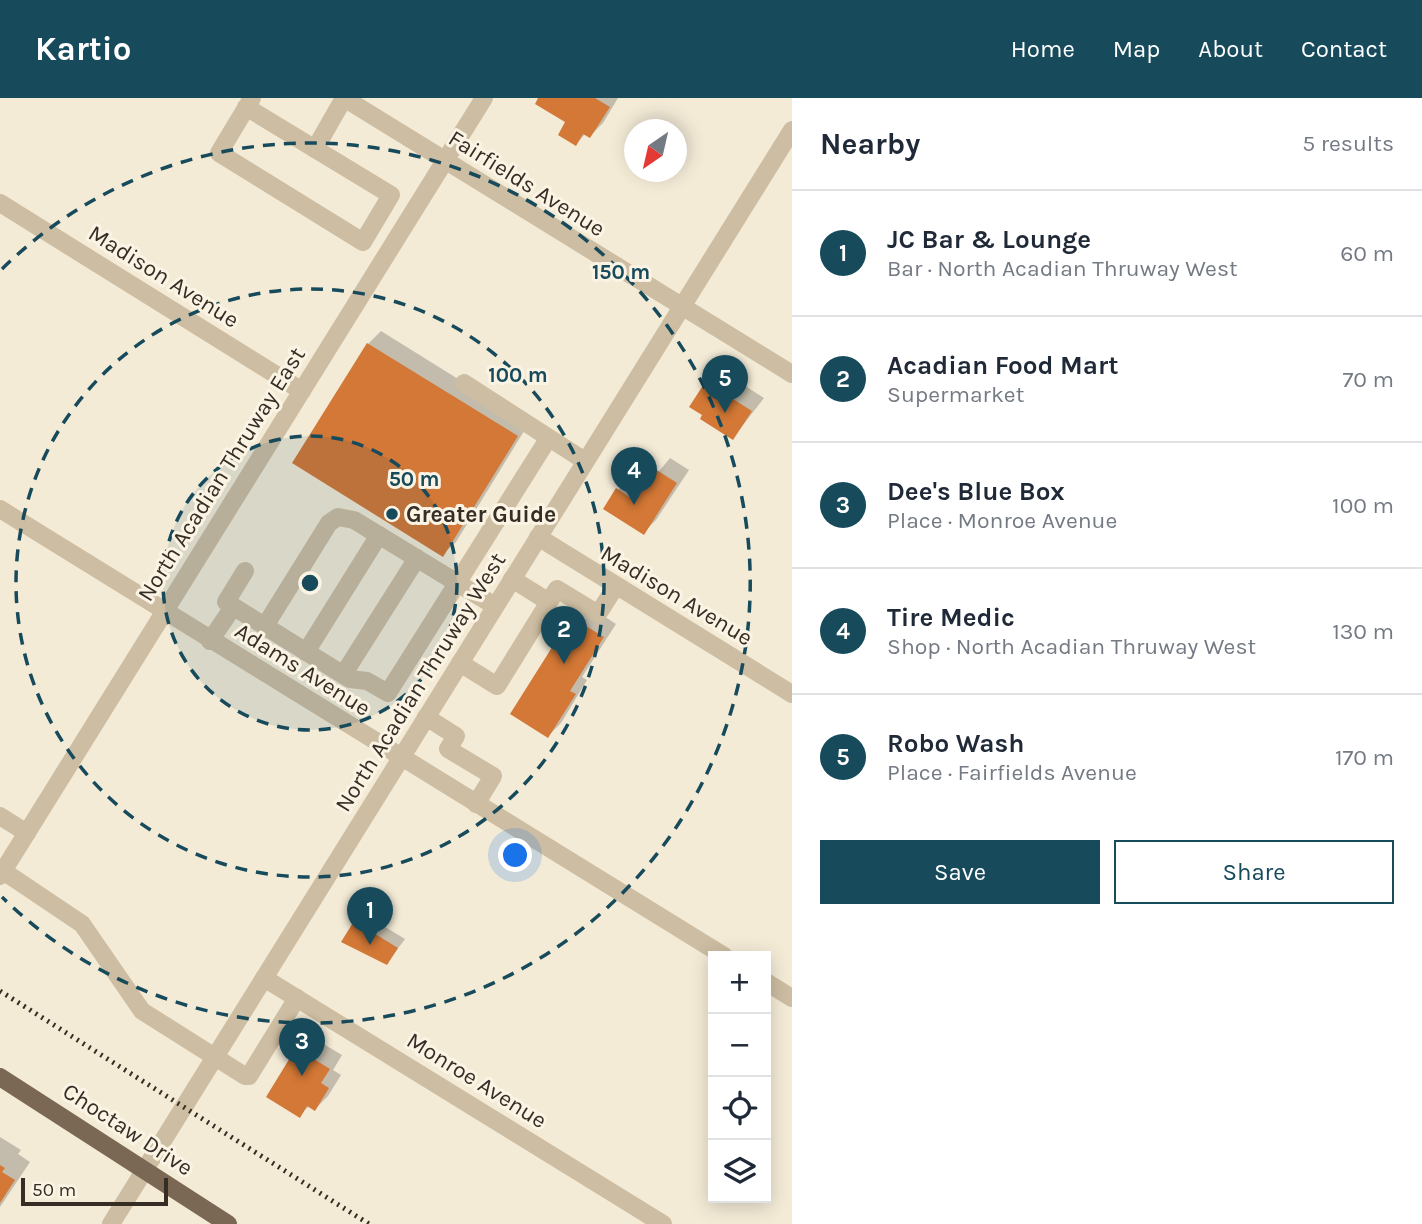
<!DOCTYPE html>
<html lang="en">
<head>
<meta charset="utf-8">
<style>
  :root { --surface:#fff; --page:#f6f6f7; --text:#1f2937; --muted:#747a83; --line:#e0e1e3; --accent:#174b5c }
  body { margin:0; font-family:Karla,sans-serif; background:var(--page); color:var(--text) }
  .controls { position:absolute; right:21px; bottom:21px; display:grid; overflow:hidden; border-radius:0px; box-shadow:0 4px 18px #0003 }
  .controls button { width:63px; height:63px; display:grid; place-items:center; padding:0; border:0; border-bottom:2px solid var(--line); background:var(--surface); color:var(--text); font:35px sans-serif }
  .compass { position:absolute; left:624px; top:21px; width:63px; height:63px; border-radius:50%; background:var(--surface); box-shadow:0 4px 18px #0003; rotate:214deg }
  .scale { position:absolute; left:21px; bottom:18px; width:147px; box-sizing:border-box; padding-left:7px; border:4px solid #362e25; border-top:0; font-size:19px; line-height:24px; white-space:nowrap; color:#362e25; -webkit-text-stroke:5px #fbf4e4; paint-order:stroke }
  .you { position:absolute; left:516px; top:758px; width:24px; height:24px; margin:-18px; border:5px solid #fff; border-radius:50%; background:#1a73e8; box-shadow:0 0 0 10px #1a73e833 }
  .badge { display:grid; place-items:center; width:46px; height:46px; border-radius:50%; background:var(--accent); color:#fff; font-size:23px; font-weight:700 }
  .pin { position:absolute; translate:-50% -58px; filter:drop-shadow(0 2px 4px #0008) }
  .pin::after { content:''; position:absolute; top:37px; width:24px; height:21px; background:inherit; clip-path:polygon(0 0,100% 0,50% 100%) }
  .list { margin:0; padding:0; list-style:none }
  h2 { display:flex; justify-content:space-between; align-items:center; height:91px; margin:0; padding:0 28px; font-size:30px }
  h2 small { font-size:23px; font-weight:400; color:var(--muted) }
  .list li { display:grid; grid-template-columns:46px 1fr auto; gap:21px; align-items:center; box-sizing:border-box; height:126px; padding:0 28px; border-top:2px solid var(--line) }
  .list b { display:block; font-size:26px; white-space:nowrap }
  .list p { margin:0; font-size:23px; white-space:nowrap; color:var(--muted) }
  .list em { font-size:23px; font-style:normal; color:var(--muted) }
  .actions { display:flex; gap:14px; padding:21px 28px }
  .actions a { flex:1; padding:16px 0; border:2px solid var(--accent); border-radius:0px; text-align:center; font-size:24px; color:var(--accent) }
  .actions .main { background:var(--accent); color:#fff }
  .icon { flex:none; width:38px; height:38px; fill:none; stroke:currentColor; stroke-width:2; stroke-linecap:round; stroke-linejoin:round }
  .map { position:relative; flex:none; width:792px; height:1126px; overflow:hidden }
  header { display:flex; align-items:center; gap:42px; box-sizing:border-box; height:98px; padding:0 35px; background:var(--accent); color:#fff }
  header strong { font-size:33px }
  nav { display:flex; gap:38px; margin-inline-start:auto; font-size:24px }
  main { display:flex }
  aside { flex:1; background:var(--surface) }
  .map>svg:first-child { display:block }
  .shadow { fill:#0003 }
  .building { fill:#d37836 }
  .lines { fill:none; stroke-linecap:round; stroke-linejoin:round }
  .minor { stroke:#cdbda2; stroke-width:18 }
  .major { stroke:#7a6854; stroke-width:18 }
  .rail { stroke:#362e25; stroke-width:5; stroke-dasharray:2 5; stroke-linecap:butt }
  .ring { fill:none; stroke:#174b5c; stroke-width:3.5; stroke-dasharray:12 9 }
  .poi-dot { fill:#174b5c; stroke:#fbf4e4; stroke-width:2.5 }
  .labels { text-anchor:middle; stroke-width:6; stroke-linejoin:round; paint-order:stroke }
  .street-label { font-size:23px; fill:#362e25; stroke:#fbf4e4 }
  .poi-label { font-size:23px; font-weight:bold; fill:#362e25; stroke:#fbf4e4; text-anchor:start }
  .centre { fill:#174b5c; stroke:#fbf4e4; stroke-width:3.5 }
  .ring-label { font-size:21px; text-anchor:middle; font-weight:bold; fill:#174b5c; stroke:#fbf4e4; stroke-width:6; stroke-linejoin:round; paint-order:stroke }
</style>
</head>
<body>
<header>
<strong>Kartio</strong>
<nav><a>Home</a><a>Map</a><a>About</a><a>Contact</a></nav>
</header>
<main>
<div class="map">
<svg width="792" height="1126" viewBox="0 0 792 1126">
  <rect width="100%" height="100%" fill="#f4ebd7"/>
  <g class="shadow">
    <polygon points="541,0 618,0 603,25 590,38 586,35 576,46 568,24"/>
    <polygon points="381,233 529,325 456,444 443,456 368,246"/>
    <polygon points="716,278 726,284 731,279 764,300 733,340 703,290"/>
    <polygon points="670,360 689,372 656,422 643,435 618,392 630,379 646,389"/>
    <polygon points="590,509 616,526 582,579 587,582 561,625 548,638 569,525 583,511"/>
    <polygon points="364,816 405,841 387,865 356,824"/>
    <polygon points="310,938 342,957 333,972 341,977 328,998 315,1011 309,1008 300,1017 297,951"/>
    <polygon points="0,1039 21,1052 18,1056 30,1064 0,1109"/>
  </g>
  <g class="building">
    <polygon points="538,0 595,0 610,9 590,40 583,36 576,48 558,37 565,24 535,6"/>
    <polygon points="367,245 518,338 443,459 292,365"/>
    <polygon points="702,289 713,296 717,291 752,313 733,342 700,321 702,317 689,309"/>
    <polygon points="655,371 677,385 644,437 603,411 616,390 635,403"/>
    <polygon points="576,522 604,539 570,593 576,596 548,640 510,616 568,524"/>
    <polygon points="354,823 398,850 387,867 341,844"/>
    <polygon points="296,950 330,971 321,985 329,990 315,1013 307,1008 300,1020 266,999"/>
    <polygon points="0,1067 5,1070 2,1074 15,1082 0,1105"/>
  </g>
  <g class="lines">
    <g class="minor">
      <polyline points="344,0 792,276"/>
      <polyline points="246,9 391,97 363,144 219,55 252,0"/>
      <polyline points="315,51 344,0"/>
      <polyline points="0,105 302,293"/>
      <polyline points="464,285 585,363"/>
      <polyline points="0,411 724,858"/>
      <polyline points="538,439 792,596"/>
      <polyline points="245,473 226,504 350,581 367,583 388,595 548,341"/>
      <polyline points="512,481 549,504"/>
      <polyline points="265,528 329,425 338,419 354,422 495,508"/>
      <polyline points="210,543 233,509"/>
      <polyline points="306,554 379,437"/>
      <polyline points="460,565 497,588 557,491 598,516 616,488"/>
      <polyline points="343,577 417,460"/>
      <polyline points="426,619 456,638 448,651 493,678 476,706"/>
      <polyline points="0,718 27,735"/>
      <polyline points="3,773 82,826 142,913 245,978 249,978 297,900"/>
      <polyline points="0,778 484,0"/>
      <polyline points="264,880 663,1126"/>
      <polyline points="766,884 792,900"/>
      <polyline points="111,1126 792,32"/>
    </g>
    <polyline class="major" points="0,979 228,1126"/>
    <polyline class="rail" points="0,893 369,1126"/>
  </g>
  <circle cx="310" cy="485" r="147" fill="#174b5c" fill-opacity=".12"/>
  <g class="ring">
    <circle cx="310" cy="485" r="147"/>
    <circle cx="310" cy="485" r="294"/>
    <path d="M2 171A440 440 0 1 1 2 799"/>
  </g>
  <circle class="poi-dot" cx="392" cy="416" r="7"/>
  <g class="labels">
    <g class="street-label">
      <text transform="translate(527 85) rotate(32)" y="8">Fairfields Avenue</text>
      <text transform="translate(164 178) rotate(32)" y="8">Madison Avenue</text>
      <text transform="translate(221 376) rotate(-58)" y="8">North Acadian Thruway East</text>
      <text transform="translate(677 497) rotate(31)" y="8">Madison Avenue</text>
      <text transform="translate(303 571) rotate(32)" y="8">Adams Avenue</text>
      <text transform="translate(420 584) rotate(-58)" y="8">North Acadian Thruway West</text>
      <text transform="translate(477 982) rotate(32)" y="8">Monroe Avenue</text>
      <text transform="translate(128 1031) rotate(33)" y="8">Choctaw Drive</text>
    </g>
    <g class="poi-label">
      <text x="406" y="424">Greater Guide</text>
    </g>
  </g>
  <circle cx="310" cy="485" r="10" class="centre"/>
  <g class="ring-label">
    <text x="621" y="181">150 m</text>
    <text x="518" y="284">100 m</text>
    <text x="414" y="388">50 m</text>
  </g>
</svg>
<div class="controls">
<button>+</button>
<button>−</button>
<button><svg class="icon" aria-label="locate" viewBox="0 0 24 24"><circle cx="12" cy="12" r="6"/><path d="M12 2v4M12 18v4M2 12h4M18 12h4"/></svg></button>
<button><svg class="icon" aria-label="layers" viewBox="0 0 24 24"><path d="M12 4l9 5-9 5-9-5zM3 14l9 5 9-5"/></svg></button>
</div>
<svg class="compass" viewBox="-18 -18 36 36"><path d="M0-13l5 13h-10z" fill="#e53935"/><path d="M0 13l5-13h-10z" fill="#747a83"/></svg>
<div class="scale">50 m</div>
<div class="you"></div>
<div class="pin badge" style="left:370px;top:847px">1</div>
<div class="pin badge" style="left:564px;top:566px">2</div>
<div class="pin badge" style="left:302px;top:978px">3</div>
<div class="pin badge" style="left:634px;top:407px">4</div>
<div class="pin badge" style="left:725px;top:315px">5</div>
</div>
<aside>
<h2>Nearby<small>5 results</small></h2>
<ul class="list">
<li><span class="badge">1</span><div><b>JC Bar &amp; Lounge</b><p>Bar · North Acadian Thruway West</p></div><em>60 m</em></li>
<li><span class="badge">2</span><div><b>Acadian Food Mart</b><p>Supermarket</p></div><em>70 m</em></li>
<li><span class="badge">3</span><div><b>Dee's Blue Box</b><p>Place · Monroe Avenue</p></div><em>100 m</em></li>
<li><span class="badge">4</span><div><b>Tire Medic</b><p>Shop · North Acadian Thruway West</p></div><em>130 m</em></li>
<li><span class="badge">5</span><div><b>Robo Wash</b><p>Place · Fairfields Avenue</p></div><em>170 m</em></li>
</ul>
<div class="actions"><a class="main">Save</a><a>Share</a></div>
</aside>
</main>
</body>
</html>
